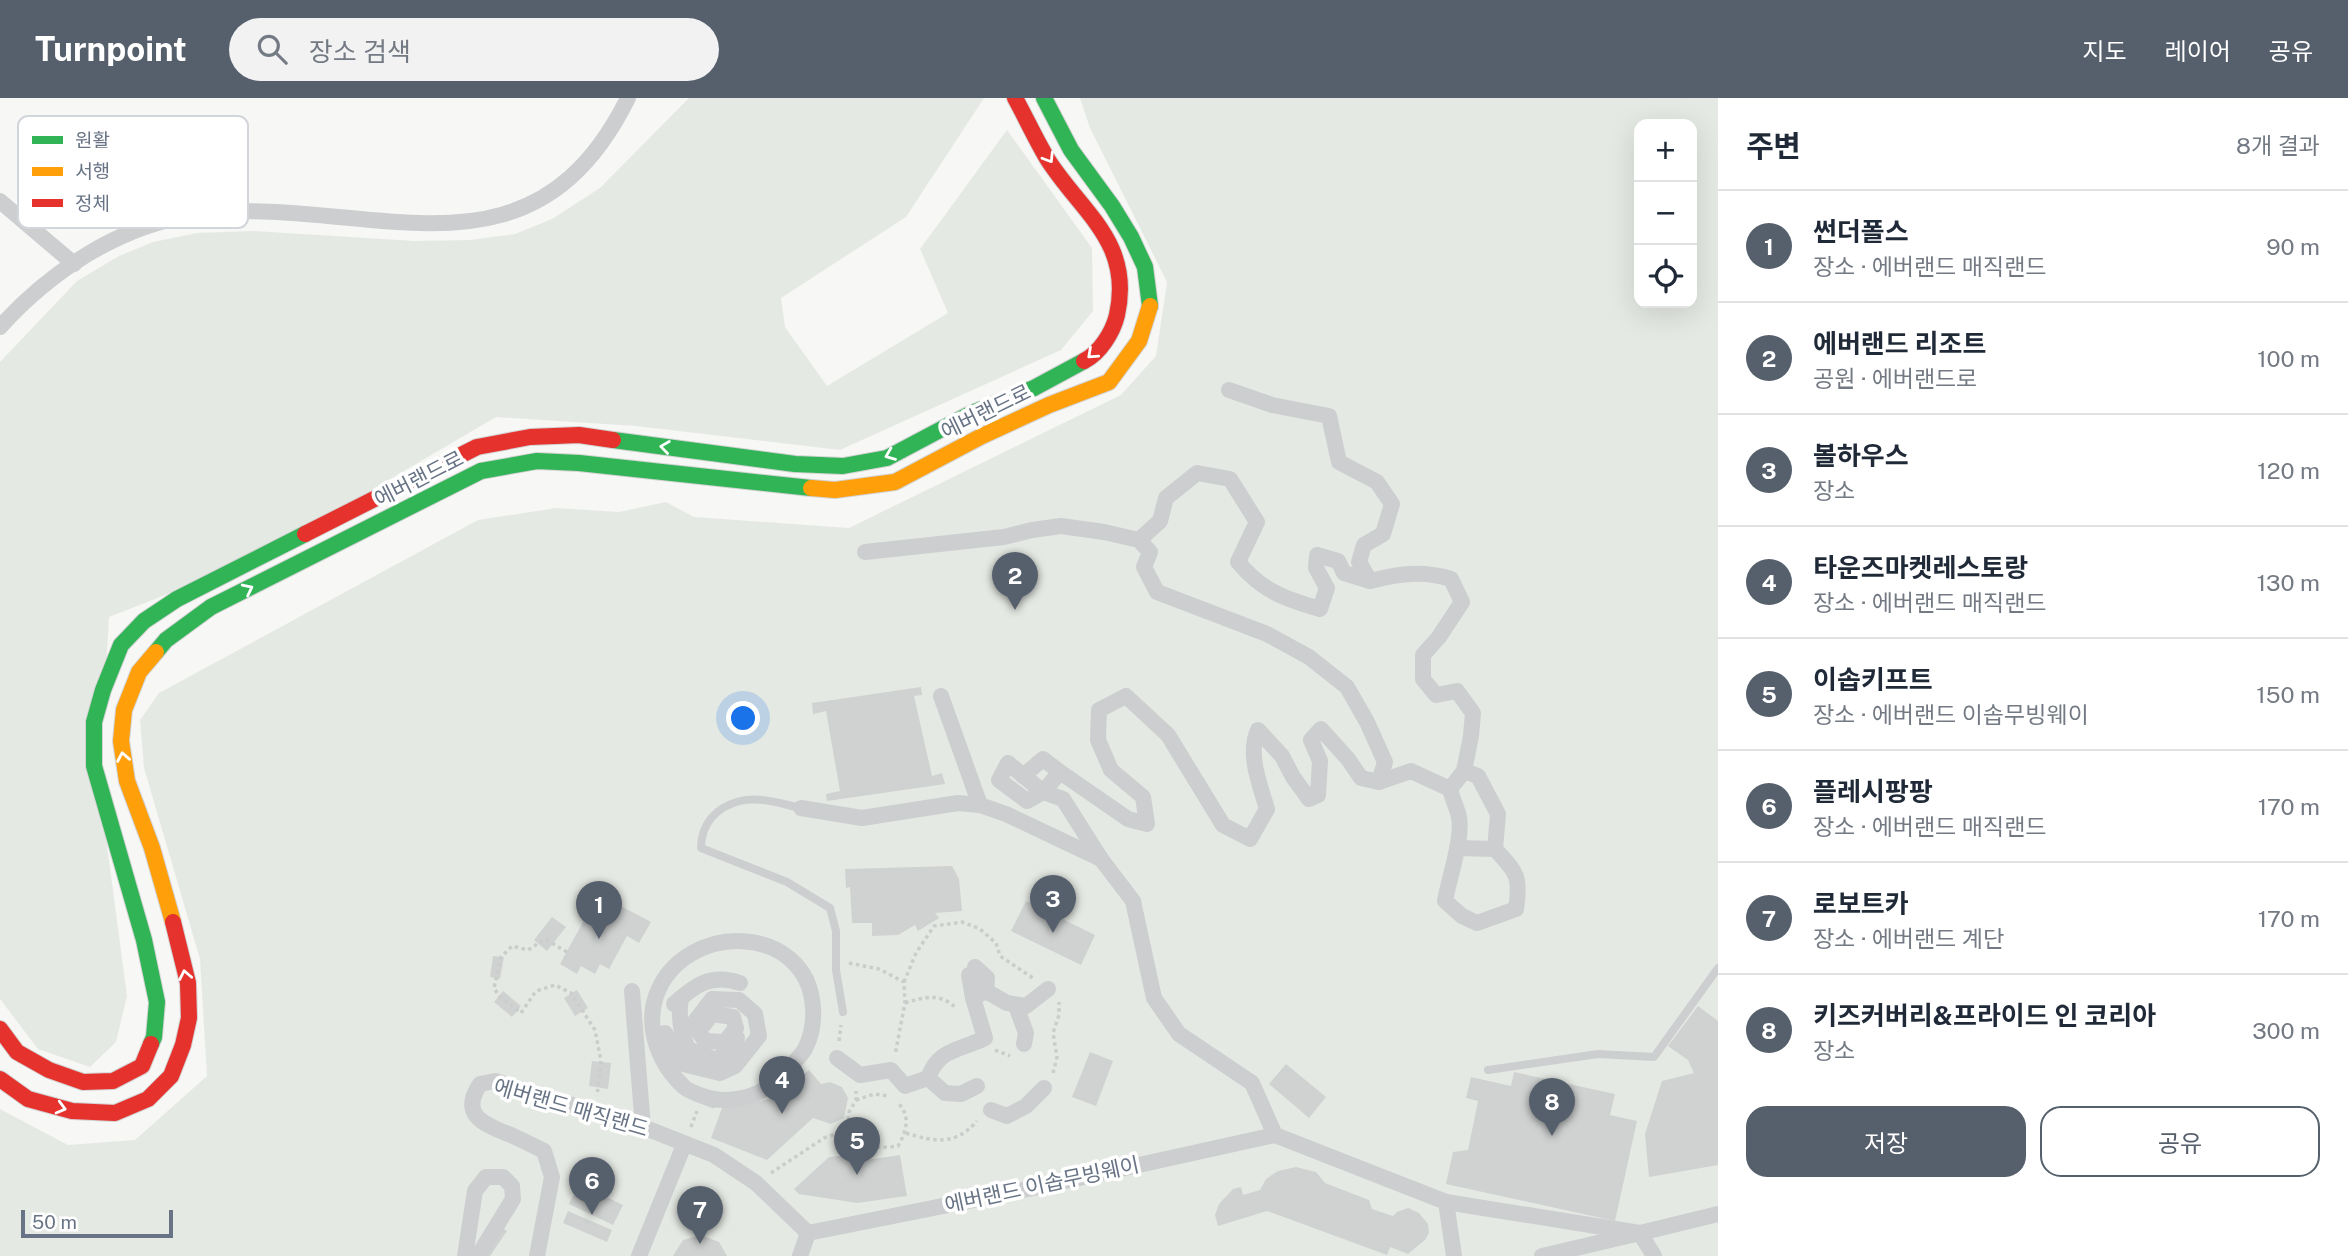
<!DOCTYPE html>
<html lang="ko">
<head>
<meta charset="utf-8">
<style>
  :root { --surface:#fff; --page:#f2f2f3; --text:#1f2937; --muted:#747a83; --line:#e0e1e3; --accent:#565f6c }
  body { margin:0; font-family:"Public Sans","Noto Sans KR",sans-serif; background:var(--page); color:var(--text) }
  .controls { position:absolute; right:21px; top:21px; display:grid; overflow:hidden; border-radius:14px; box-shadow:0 7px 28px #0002 }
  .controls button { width:63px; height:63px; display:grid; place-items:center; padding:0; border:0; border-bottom:2px solid var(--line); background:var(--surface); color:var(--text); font:35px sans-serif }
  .scale { position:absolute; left:21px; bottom:18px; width:152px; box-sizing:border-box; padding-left:7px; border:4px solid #687485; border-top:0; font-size:19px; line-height:24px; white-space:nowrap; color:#687485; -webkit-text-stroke:5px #fff; paint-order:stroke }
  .you { position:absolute; left:744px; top:621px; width:24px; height:24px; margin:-18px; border:5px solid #fff; border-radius:50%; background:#1a73e8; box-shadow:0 0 0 10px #1a73e833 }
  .badge { display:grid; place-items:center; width:46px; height:46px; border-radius:50%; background:var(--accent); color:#fff; font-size:23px; font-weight:700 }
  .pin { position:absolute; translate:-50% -58px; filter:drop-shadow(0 2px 4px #0008) }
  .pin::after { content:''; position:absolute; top:37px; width:24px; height:21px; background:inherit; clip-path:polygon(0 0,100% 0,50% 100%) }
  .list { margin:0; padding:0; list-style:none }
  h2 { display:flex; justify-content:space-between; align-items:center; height:91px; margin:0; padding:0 28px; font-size:30px }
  h2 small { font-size:23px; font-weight:400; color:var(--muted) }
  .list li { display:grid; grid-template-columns:46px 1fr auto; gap:21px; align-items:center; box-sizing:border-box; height:112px; padding:0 28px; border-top:2px solid var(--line) }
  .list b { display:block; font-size:26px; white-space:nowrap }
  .list p { margin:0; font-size:23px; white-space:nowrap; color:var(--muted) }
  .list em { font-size:23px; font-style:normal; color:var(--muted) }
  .actions { display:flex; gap:14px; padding:21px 28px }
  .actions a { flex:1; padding:16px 0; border:2px solid var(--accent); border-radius:21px; text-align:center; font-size:24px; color:var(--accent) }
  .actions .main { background:var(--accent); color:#fff }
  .icon { flex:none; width:38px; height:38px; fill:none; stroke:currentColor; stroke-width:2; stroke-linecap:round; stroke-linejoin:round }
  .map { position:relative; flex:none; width:1718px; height:1158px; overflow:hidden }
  header { display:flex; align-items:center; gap:42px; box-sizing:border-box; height:98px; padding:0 35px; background:var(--accent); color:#fff }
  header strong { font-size:33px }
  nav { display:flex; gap:38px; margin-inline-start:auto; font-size:24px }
  .search { width:490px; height:63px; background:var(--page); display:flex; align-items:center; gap:18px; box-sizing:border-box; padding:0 24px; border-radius:38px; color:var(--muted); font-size:26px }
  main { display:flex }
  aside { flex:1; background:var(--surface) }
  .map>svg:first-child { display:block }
  .green { fill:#e5e9e3; fill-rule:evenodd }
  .building { fill:#d0d2d2 }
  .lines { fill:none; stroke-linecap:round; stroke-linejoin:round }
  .fast-casing { stroke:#d3d3d4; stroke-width:18 }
  .slow-casing { stroke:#d3d3d4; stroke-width:18 }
  .jam-casing { stroke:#d3d3d4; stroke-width:18 }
  .path { stroke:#cbcccc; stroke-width:3.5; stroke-dasharray:3.5 3.5; stroke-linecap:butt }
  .lane { stroke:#cdced0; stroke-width:8 }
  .street { stroke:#cdced0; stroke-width:16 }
  .fast { stroke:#30b455; stroke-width:16 }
  .slow { stroke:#ff9f0a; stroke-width:16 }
  .jam { stroke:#e5322d; stroke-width:16 }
  .oneway { stroke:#fff }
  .labels { text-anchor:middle; stroke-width:7; stroke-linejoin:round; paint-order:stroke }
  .street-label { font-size:21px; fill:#687485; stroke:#fff }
  .key { fill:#fff; stroke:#d2d5da; stroke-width:2 }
  .key-label { font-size:19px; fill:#687485 }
</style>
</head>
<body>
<header>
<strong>Turnpoint</strong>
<div class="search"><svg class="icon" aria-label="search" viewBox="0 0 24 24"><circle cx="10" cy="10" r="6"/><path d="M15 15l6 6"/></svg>장소 검색</div>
<nav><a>지도</a><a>레이어</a><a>공유</a></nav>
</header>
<main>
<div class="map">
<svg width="1718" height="1158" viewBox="0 0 1718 1158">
  <rect width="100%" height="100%" fill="#f7f7f6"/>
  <g class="green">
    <polygon points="689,0 984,0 906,119 781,200 785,229 827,288 948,215 920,151 1007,32 1092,150 1093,213 1061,252 840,352 636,328 496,319 247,465 109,519 99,688 127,898 116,944 90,969 38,951 0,901 0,264 77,183 119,158 153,144 197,135 253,133 415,143 470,142 515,136 552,121 600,90"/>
    <path d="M1080,0h638v1158h-1718v-147l68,36 67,-5 72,-64 -7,-117 -56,-191 -4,-48 19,-27 319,-173 78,-12 63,4 47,-10 28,15 155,11 272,-133 35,-39 11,-74 -77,-154zM1639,26h53v179h-53z"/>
  </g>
  <g class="building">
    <polygon points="921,589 922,597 914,598 932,678 942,675 945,686 827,703 826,696 840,693 826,613 813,616 812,605"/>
    <polygon points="952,768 959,781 962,813 935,815 939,820 918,833 915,827 898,837 872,838 872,825 852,825 850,789 846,790 845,771"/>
    <polygon points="1026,803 1095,837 1081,867 1011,833"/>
    <polygon points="619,807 651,824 639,845 627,838 609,871 600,866 595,876 581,868 577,876 560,866 589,813 609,825"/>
    <polygon points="552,819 566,829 547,853 534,842"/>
    <polygon points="493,858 504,859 500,881 490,879"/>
    <polygon points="577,892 588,910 575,918 564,900"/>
    <polygon points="503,893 521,908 512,919 494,904"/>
    <polygon points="1698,908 1718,923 1718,1067 1649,1079 1645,1036 1662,983 1694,975 1688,962 1668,948"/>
    <polygon points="1090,954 1113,963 1096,1008 1072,999"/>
    <polygon points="592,963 611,965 608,991 589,988"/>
    <polygon points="1286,966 1326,999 1309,1020 1269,986"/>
    <polygon points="809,972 821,986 830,984 842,989 848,1000 844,1020 831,1026 813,1020 767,1062 711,1040 722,1010 774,1000"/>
    <polygon points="1514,974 1615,996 1610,1017 1637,1023 1615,1123 1446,1086 1453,1054 1468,1052 1478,1003 1466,1000 1471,979 1511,988"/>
    <polygon points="848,1057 860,1063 900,1057 907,1098 857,1105 799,1096 794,1091 829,1059"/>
    <polygon points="1296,1069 1316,1074 1325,1085 1369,1102 1372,1111 1393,1118 1397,1114 1408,1110 1419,1115 1428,1126 1429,1135 1425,1142 1408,1156 1390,1149 1387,1157 1267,1113 1218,1128 1215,1117 1219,1106 1233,1091 1241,1089 1243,1097 1260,1092 1266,1081 1278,1073"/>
    <polygon points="579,1086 623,1107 613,1127 569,1106"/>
    <polygon points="568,1113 612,1132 607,1144 563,1125"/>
    <polygon points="494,1124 507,1133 490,1158 471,1158"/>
    <polygon points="701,1137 719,1144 727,1158 673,1158 683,1142"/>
  </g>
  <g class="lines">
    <defs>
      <g id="fast">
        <polyline points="1044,0 1071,52 1112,108 1131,139 1145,169 1150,208"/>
        <polyline points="613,342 795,366 843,368 887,360 970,316 1034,290 1084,263"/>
        <polyline points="156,554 166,542 211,509 481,373 537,363 579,365 811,390"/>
        <polyline points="151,946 154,939 157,904 144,842 94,668 94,624 103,592 121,547 144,523 177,501 305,436"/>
      </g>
      <g id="slow">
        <polyline points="811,390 835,392 895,384 982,338 1049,307 1109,284 1139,243 1150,208"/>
        <polyline points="156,554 139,574 124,612 121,643 127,683 152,750 173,824"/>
      </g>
      <g id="jam">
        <path d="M1015,0c11,20 21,42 33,62 34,53 85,82 69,155 -4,17 -17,38 -33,46"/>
        <polyline points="305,436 477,349 530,339 579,337 613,342"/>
        <polyline points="0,931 17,954 49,972 83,984 113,983 142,968 151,946"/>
        <polyline points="0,981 28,1001 72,1013 115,1015 148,1001 171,978 183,947 189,920 188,885 173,824"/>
      </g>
    </defs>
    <use href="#fast" class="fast-casing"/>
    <use href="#slow" class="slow-casing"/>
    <use href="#jam" class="jam-casing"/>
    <g class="path">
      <polyline points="567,854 545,841 528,852 512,848 501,859 494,890 499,898 521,915 536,893 555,887 571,895 595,932 601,963 597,998"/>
      <polyline points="849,865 879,871 904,884 905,905 895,957"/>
      <polyline points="904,884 916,855 934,828 962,824 980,831 996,845 1000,858 1033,880"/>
      <path d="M905,905c20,-6 35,-11 52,6"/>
      <polyline points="839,943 841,927"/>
      <polyline points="995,952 1010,958"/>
      <polyline points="1053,975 1057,959 1053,935 1059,917 1059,904"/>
      <polyline points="856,1002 874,996 888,998"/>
      <polyline points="691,1029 697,1013"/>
      <path d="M847,1032c12,17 31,19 51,16 9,-15 13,-31 -1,-44"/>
      <path d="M906,1035c29,9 49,13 71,-12"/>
      <polyline points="771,1075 824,1040 847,1032 849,1014 856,1002 856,993"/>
    </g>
    <g class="lane">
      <path d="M801,710c-19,-4 -42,-12 -61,-7 -24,6 -39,23 -39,47l86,34 43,26 6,23v39l7,42"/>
      <polyline points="1488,972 1598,956 1654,959 1718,870"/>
    </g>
    <g class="street">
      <polyline points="0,103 74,166"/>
      <path d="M0,229c50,-55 118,-101 193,-112 169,-24 335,85 435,-117"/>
      <path d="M1229,292l43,15 57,11 10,46 38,20 15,22 -9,30 -19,11 -5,17 11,19c28,-7 52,-11 81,-2l11,23 -23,35 -16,18v24l13,16 21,-4 16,22 -2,23 -7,35"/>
      <path d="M1139,442l21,-19 6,-23 31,-25 33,6 27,43 -19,40c24,29 47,37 82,47l7,-21 -11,-20 1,-13 21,6 6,12 26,8"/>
      <path d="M865,454l139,-15 28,-7 29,-4 43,6 35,8 11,12 -6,15 13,25 110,42 42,23 38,30 20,35 18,40 -6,20 -18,-4 -13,-19 -27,-30 -10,11 9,21 -2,34 -9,4 -16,-22 -11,-21 -24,-26c-11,24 2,55 9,79l-17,30 -27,-14 -55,-90 -42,-39 -27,14 -1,30 13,30 32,27 4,27 -19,-5 -68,-47"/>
      <polyline points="941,598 980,707"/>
      <polyline points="1023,678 1043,661 1060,674 1043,694 1008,665 999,682 1027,703 1043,694 1063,701 1101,761"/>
      <path d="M1379,684l32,-11 39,18c2,9 7,19 9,28 4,23 -10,60 -14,84l17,15 15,7 39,-14c5,-33 1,-36 -21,-60l3,-35 -20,-38 -14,-5 -14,18"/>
      <polyline points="801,710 862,720 958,705 980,707 1006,716 1101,761 1133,803 1154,900 1179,936 1252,985 1275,1037 1446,1104 1640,1135 1718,1116"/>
      <polyline points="1457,750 1495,751"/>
      <polyline points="969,877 973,900 986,893 987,880 975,869"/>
      <polyline points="632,893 643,1029"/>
      <polyline points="986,893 1007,905 1026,908 1048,891"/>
      <path d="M681,900c-3,19 -1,34 7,51l28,11 11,-8 10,-14"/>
      <path d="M674,906c21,-19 37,-31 66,-21"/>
      <polyline points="1016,908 1026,935 1024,946"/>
      <polyline points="665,935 683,966 720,975 735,968 759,938 755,916 739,902 712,901 693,926 705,943 725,944 736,930 733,919 712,916 698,934"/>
      <path d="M837,960l23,17 31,-5 14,16 23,-8c11,-30 31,-27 57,-40l-12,-40"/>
      <polyline points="928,980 945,995 961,996 977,988"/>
      <path d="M703,998c24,9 55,2 74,-16 9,-9 21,-20 28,-31 7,-14 9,-26 8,-41 -5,-86 -130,-88 -157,-12 -11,32 3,68 28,91 7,6 20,9 29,13"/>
      <polyline points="991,1012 1007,1018 1026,1008 1044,990"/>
      <polyline points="1446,1104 1454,1158"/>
      <polyline points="808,1135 1048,1087 1275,1037"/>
      <polyline points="465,1158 475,1093 486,1079 503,1079 512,1088 513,1101 478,1158"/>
      <path d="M537,1158l15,-79 -8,-26c-10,-5 -20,-10 -31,-15 -26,-11 -55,-19 -33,-52l15,-3 148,46 71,28 42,28 52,50"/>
      <polyline points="639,1158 684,1047"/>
      <polyline points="800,1158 808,1135"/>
      <polyline points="1542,1158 1640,1135 1654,1158"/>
    </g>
    <use href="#fast" class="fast"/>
    <use href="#slow" class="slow"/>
    <use href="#jam" class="jam"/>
  </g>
  <defs><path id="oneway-chevron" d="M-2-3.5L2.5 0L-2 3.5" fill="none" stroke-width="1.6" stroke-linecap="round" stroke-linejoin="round" transform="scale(1.75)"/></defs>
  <g class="oneway">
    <use href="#oneway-chevron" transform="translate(1049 60) rotate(58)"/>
    <use href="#oneway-chevron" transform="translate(1092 256) rotate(138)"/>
    <use href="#oneway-chevron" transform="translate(665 349) rotate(-172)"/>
    <use href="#oneway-chevron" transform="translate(890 357) rotate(158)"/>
    <use href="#oneway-chevron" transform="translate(248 491) rotate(-26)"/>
    <use href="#oneway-chevron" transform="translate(123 659) rotate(-100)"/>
    <use href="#oneway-chevron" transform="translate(185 877) rotate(-101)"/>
    <use href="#oneway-chevron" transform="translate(61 1010) rotate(15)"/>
  </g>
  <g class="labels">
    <g class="street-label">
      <text transform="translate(986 314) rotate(-26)" y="7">에버랜드로</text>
      <text transform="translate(419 381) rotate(-27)" y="7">에버랜드로</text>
      <text transform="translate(571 1010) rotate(16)" y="7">에버랜드 매직랜드</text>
      <text transform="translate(1042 1087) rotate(-12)" y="7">에버랜드 이솝무빙웨이</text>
    </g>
  </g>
  <rect x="18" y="18" width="230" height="112" rx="10" class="key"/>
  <rect x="32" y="38" width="31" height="8" fill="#30b455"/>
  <rect x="32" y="69" width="31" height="9" fill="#ff9f0a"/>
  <rect x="32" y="101" width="31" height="8" fill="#e5322d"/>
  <g class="key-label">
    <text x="75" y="49">원활</text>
    <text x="75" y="80">서행</text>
    <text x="75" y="112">정체</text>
  </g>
</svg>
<div class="controls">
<button>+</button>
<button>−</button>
<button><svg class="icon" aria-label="locate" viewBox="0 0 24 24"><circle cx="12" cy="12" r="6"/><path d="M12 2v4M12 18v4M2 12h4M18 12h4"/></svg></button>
</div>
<div class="scale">50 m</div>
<div class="you"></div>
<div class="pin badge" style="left:599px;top:841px">1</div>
<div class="pin badge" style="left:1015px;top:512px">2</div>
<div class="pin badge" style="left:1053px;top:835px">3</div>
<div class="pin badge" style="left:782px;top:1016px">4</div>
<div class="pin badge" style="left:857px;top:1077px">5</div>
<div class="pin badge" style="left:592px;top:1117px">6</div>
<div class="pin badge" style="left:700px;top:1146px">7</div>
<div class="pin badge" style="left:1552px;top:1038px">8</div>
</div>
<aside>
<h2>주변<small>8개 결과</small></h2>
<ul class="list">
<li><span class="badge">1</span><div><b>썬더폴스</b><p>장소 · 에버랜드 매직랜드</p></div><em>90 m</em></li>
<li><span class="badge">2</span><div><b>에버랜드 리조트</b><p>공원 · 에버랜드로</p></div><em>100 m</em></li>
<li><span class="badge">3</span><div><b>볼하우스</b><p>장소</p></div><em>120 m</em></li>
<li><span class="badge">4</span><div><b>타운즈마켓레스토랑</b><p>장소 · 에버랜드 매직랜드</p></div><em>130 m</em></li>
<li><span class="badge">5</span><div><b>이솝키프트</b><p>장소 · 에버랜드 이솝무빙웨이</p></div><em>150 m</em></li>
<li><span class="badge">6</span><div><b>플레시팡팡</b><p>장소 · 에버랜드 매직랜드</p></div><em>170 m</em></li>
<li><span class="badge">7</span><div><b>로보트카</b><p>장소 · 에버랜드 계단</p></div><em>170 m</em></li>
<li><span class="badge">8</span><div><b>키즈커버리&amp;프라이드 인 코리아</b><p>장소</p></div><em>300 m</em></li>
</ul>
<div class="actions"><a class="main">저장</a><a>공유</a></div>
</aside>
</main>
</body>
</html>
